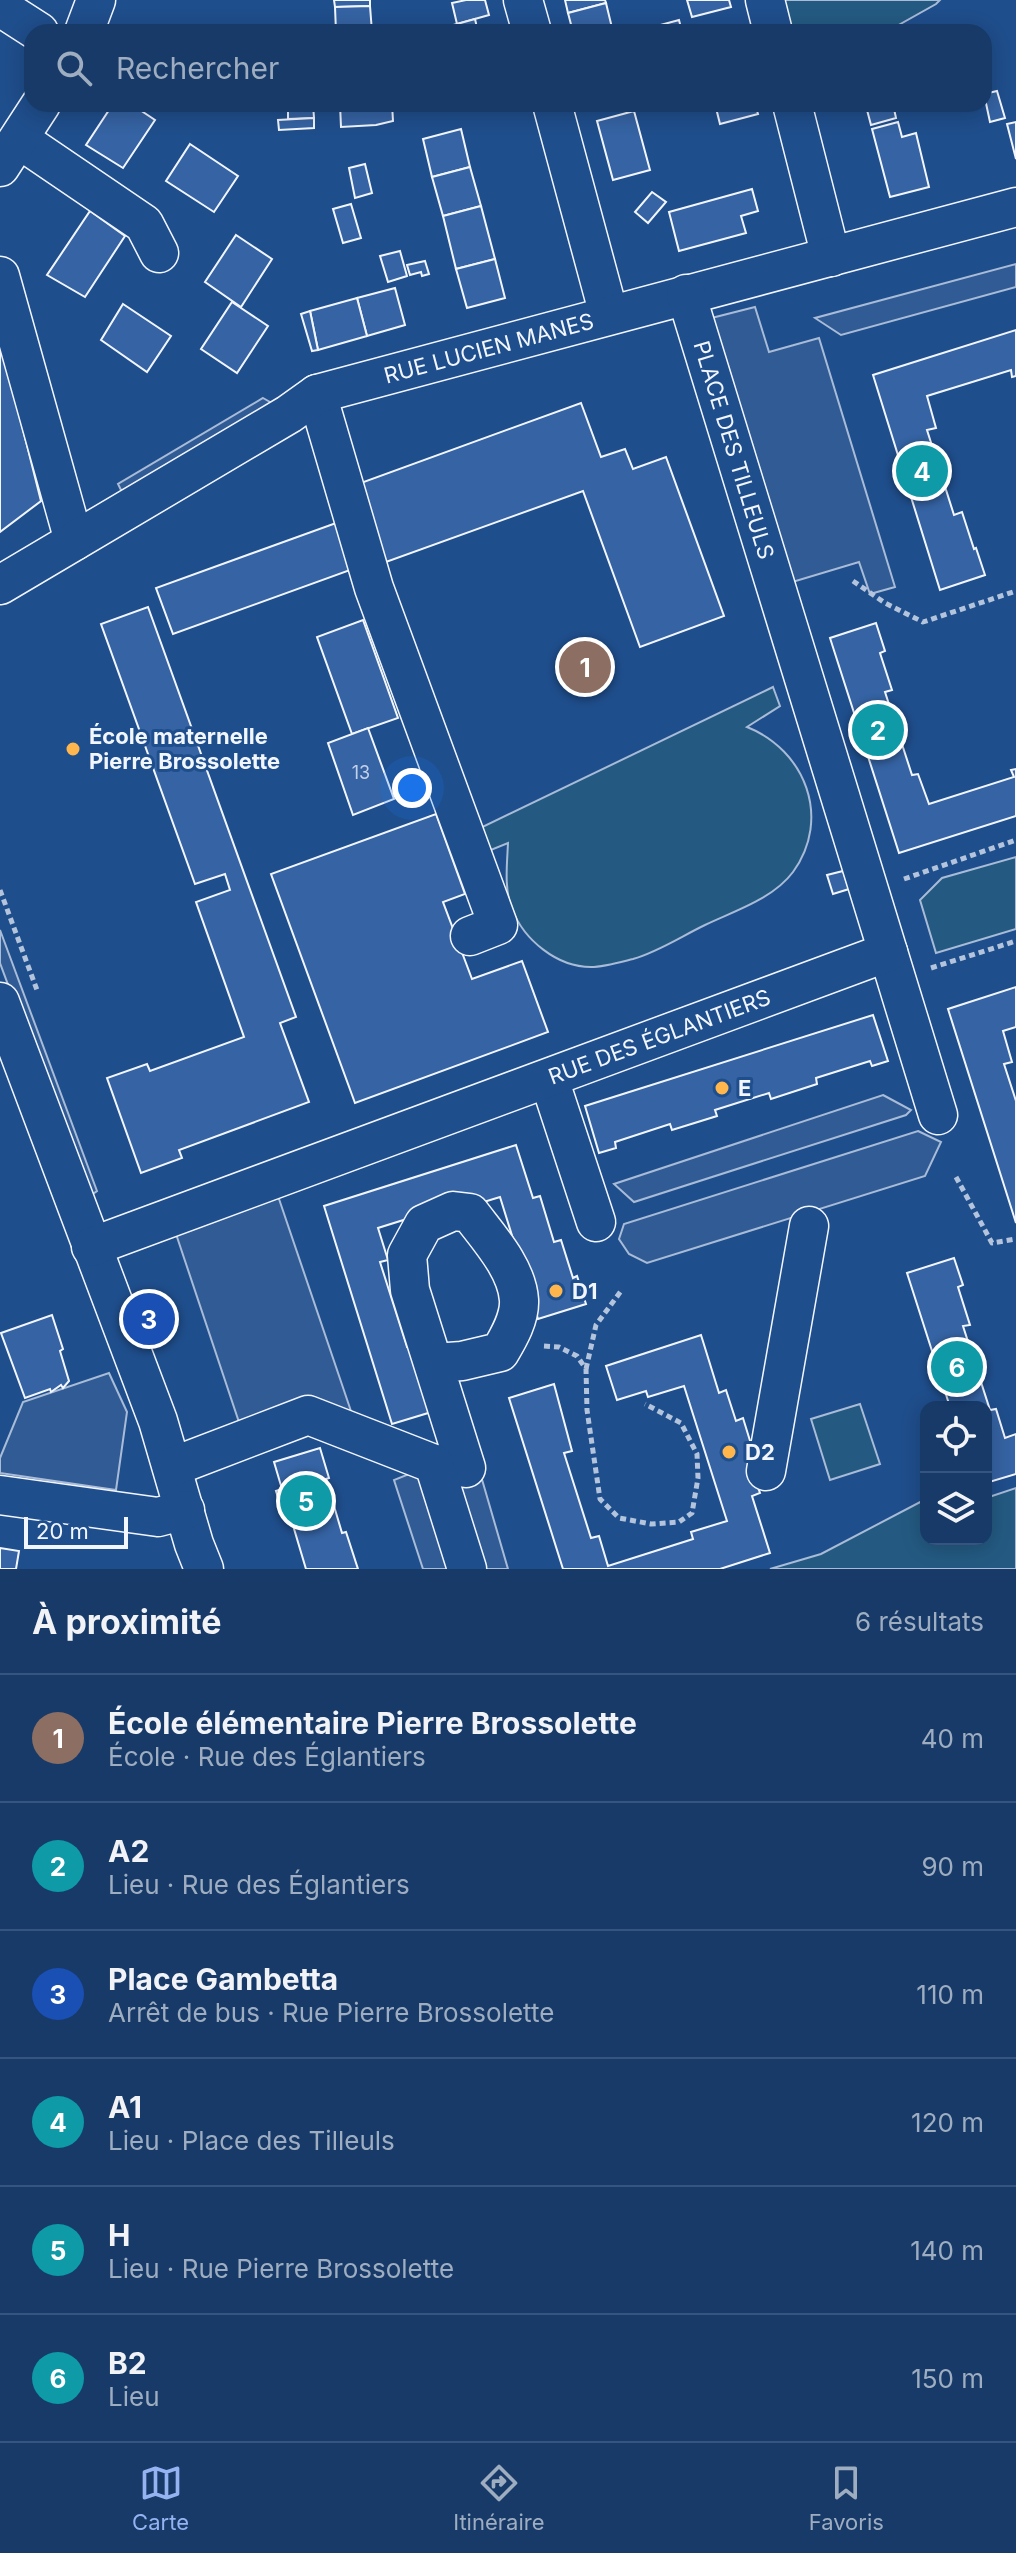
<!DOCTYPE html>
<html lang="fr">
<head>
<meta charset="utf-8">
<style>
  :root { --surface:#173a69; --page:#244571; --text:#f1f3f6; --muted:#9eadc0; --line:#36547d; --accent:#95b2f1 }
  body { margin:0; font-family:Inter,sans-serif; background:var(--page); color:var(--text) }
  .controls { position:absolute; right:24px; bottom:24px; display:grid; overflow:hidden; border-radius:16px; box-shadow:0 4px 20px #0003 }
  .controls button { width:72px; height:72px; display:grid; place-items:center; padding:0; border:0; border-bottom:2px solid var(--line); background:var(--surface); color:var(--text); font:40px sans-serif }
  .scale { position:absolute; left:24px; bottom:20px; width:104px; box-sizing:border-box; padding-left:8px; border:4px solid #f2f6ff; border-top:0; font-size:22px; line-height:28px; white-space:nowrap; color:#f2f6ff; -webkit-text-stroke:6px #1f4e8c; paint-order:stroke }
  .you { position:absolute; left:412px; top:788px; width:28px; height:28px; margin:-20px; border:6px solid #fff; border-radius:50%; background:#1a73e8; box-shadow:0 0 0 12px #1a73e833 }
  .badge { display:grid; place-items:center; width:52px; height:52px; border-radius:50%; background:var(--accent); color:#fff; font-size:26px; font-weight:700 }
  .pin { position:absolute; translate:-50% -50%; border:4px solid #fff; box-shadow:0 2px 8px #0006 }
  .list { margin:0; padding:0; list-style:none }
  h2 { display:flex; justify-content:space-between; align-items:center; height:104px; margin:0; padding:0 32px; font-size:34px }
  h2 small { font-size:26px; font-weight:400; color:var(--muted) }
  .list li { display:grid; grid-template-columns:52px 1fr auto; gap:24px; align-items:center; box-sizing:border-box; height:128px; padding:0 32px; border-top:2px solid var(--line) }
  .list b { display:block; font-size:30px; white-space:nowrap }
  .list p { margin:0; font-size:26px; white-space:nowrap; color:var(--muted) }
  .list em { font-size:26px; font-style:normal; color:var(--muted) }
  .icon { flex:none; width:44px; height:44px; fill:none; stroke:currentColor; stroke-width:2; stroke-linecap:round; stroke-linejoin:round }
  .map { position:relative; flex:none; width:1016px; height:1569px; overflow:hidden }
  .search { position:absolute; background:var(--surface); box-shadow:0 4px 20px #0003; left:24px; right:24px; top:24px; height:88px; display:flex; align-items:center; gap:20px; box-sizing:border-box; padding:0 28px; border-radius:24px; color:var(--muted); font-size:30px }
  .sheet { height:872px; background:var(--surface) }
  nav { display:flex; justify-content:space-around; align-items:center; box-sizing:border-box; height:112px; border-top:2px solid var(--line); background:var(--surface); font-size:22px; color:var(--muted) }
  nav a { display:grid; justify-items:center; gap:4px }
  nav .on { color:var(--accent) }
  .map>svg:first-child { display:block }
  .green { fill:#245a82; stroke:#a8bbd7; stroke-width:2 }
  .parking { fill:#305b95; stroke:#a8bbd7; stroke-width:2 }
  .building { fill:#3563a3; stroke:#f2f6ff; stroke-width:2 }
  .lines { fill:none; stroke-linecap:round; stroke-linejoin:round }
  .minor-casing { stroke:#f2f6ff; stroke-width:41 }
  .path { stroke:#b3c4dc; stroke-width:5; stroke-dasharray:6 4; stroke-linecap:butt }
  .minor { stroke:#1f4e8c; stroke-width:38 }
  .poi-dot { fill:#ffb74d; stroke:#1f4e8c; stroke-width:3 }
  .labels { text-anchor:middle; stroke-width:6; stroke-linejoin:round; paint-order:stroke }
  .number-label { font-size:18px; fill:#c3d1e8 }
  .street-label { font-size:22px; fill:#f2f6ff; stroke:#1f4e8c }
  .poi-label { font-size:22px; font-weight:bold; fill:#f2f6ff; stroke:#1f4e8c; text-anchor:start }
</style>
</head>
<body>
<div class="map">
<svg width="1016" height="1569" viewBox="0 0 1016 1569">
  <rect width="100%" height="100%" fill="#1f4e8c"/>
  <g class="green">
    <polygon points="774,0 940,0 936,4 886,32 783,32"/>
    <path d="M773,687l7,19 -33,21c58,23 85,91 46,145 -20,27 -59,39 -88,53 -23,11 -47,27 -72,34 -12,3 -29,8 -42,8 -34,0 -67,-27 -79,-58 -8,-20 -5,-44 -4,-66l-27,11 -9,-22z"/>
    <polygon points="1016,857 1016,929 936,953 920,900 942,878"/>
    <polygon points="860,1404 880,1464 830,1480 811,1419"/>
    <polygon points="1016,1488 1016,1569 770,1569 821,1554 926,1499 926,1539 986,1539 986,1498"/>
  </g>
  <g class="parking">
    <polygon points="1016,264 1016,287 841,335 815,318"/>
    <polygon points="755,307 769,352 819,338 895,587 870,594 859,562 769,589 680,326"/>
    <polygon points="263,398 277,406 124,496 118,484"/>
    <polygon points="0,930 97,1191 87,1198 0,963"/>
    <polygon points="883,1095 911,1110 906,1115 634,1202 614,1184"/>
    <polygon points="918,1131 941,1142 925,1176 647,1263 629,1254 619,1239 624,1224"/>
    <polygon points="278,1196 353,1417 249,1452 175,1231"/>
    <polygon points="109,1373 127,1412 116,1490 0,1473 0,1458 23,1402"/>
    <polygon points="434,1464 481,1476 508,1569 423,1569 394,1480"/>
  </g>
  <g class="building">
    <polygon points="334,0 370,0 370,6 335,7"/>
    <polygon points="466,0 485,0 489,15 457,24 452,3"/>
    <polygon points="565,0 605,0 606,3 568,13"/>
    <polygon points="687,0 729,0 731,7 692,17"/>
    <polygon points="606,3 613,32 573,32 568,13"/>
    <polygon points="370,6 372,32 336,32 335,7"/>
    <polygon points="475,19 478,32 447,32 446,27"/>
    <polygon points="679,20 682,32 654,32 653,27"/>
    <polygon points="997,91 1005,118 990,122 984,94"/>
    <polygon points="113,104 131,104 155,120 123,168 86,145"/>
    <polygon points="288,104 313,104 314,118 288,119"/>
    <polygon points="340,104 392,104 393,121 376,125 341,127"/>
    <polygon points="715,104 755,104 758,114 720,124"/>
    <polygon points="893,104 896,118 871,125 867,110"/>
    <polygon points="634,111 650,170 613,180 597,121"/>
    <polygon points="314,118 314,128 279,130 278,120"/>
    <polygon points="898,122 902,137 916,133 929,187 890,197 872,129"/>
    <polygon points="1016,122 1016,159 1007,124"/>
    <polygon points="461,129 470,167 432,177 423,139"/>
    <polygon points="190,144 238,176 214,212 166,181"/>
    <polygon points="365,164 372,193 355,198 349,168"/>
    <polygon points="470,167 481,206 443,216 432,177"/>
    <polygon points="752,189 758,211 741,216 746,233 679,251 669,212"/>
    <polygon points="652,192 666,202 648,223 635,212"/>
    <polygon points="351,204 361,238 343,243 333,209"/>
    <polygon points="481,206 495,259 456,269 443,216"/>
    <polygon points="90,211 125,236 85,297 47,275"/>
    <polygon points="236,235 272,259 241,307 205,282"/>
    <polygon points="400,251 407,276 388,282 380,256"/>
    <polygon points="495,259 505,298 467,308 456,269"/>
    <polygon points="425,261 429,274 422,276 421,272 410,275 407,265"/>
    <polygon points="395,288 405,325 367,336 357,298"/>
    <polygon points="357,298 367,336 318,350 310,311"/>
    <polygon points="232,302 268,326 237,373 201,349"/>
    <polygon points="123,304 171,336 147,372 101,340"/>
    <polygon points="310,311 318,350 312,351 301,314"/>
    <polygon points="1016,330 1016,376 1012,377 1011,370 927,396 936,428 927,430 954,515 962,512 974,549 976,548 985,575 940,590 873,375"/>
    <polygon points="0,338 41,501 0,532"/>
    <polygon points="581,403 601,457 625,449 633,469 666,457 724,616 640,647 583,491 386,562 358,484"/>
    <polygon points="336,523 353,569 173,634 156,588"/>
    <polygon points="148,607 296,1017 280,1023 309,1102 179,1150 182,1158 141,1173 107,1078 147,1064 150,1071 244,1037 196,902 230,890 225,874 195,884 101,624"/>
    <polygon points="363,620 398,718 352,734 317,637"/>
    <polygon points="876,623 885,651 880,653 892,690 885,692 912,775 918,774 929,804 1014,777 1011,770 1016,769 1016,816 899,853 830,638"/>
    <polygon points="368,728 394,799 353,815 328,743"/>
    <polygon points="436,814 465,894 443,902 472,979 522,961 548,1032 355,1103 271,874"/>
    <polygon points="843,871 849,889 833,894 827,875"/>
    <polygon points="1016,987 1016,1027 1003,1031 1012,1062 1004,1064 1016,1101 1016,1223 948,1009"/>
    <polygon points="873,1015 888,1061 872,1066 870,1061 816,1078 817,1084 771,1099 769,1093 715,1110 717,1116 672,1130 670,1124 615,1142 616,1148 599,1153 585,1106"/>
    <polygon points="516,1145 533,1198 540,1196 554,1242 561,1240 573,1278 577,1276 586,1304 538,1319 500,1197 464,1208 461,1202 378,1228 388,1260 380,1262 407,1347 414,1344 438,1410 392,1424 324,1206"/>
    <polygon points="954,1258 963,1285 958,1287 970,1325 963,1326 990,1410 996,1409 1005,1438 1016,1434 1016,1474 986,1483 986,1407 950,1407 907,1273"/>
    <polygon points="52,1315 63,1349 60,1351 69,1381 63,1388 61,1385 51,1392 50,1389 25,1398 1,1333"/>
    <polygon points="701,1335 719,1393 726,1390 736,1421 743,1418 755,1457 748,1459 760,1493 752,1496 770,1553 720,1569 563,1569 509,1398 554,1384 572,1451 564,1453 591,1538 599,1536 608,1566 693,1539 691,1532 727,1521 684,1386 648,1397 646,1391 617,1400 606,1366"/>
    <polygon points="320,1448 329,1478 326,1479 342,1533 346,1532 358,1569 306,1569 289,1512 283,1514 276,1491 282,1489 274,1462"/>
    <polygon points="0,1548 19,1551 16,1569 0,1569"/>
  </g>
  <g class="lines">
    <defs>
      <g id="minor">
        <polyline points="523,0 532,32"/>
        <polyline points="765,0 773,32"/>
        <polyline points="0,7 39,32"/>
        <polyline points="84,32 96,0"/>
        <polyline points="552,104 609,315"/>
        <polyline points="792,104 831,257"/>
        <polyline points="19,139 144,224 159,253"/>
        <polyline points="0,167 41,104"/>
        <polyline points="0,276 74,541"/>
        <polyline points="317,394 374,588 498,925 470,936"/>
        <path id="s1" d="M0,585l289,-171 28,-20 699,-187"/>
        <polyline points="888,952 938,1115"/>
        <polyline points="0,1002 158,1421 194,1544 204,1569"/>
        <polyline points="549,1079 596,1222"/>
        <path id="s2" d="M91,1247l797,-295 -202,-658"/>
        <path d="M434,1363l28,-2 38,-9c9,-15 20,-34 19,-52 -2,-32 -31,-63 -49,-87l-17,-2 -29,13 -17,31 3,35 56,178 -32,-4"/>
        <polyline points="172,1467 308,1415 434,1464 467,1569"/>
        <polyline points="766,1471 809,1226"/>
        <polyline points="0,1495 158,1517 185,1510"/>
      </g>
    </defs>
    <use href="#minor" class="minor-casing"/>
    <g class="path">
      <polyline points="853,581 885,603 923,622 1016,591"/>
      <polyline points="904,879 1016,840"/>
      <polyline points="0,890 37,990"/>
      <polyline points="931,968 1016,941"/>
      <polyline points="956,1177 992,1243 1016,1239"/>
      <polyline points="544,1346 559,1347 577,1356 586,1369 587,1410 600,1499 619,1518 651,1524 679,1522 692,1513 698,1478 697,1454 681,1423 645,1404"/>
      <polyline points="586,1369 596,1325 621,1291"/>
    </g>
    <use href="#minor" class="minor"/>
  </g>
  <g class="poi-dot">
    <circle cx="73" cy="749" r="8"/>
    <circle cx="722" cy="1088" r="8"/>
    <circle cx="556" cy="1291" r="8"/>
    <circle cx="729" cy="1452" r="8"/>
  </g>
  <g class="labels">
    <g class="number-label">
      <text x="361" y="779">13</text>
    </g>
    <g class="street-label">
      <text dy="8" stroke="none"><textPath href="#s1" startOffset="548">RUE LUCIEN MANES</textPath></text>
      <text transform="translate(734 450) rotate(73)" y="8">PLACE DES TILLEULS</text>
      <text dy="8" stroke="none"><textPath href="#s2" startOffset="606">RUE DES ÉGLANTIERS</textPath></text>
    </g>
    <g class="poi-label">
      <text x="89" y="744">École maternelle<tspan x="89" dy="25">Pierre Brossolette</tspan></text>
      <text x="738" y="1096">E</text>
      <text x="572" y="1299">D1</text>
      <text x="745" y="1460">D2</text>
    </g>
  </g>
</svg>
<div class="controls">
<button><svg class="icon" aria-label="locate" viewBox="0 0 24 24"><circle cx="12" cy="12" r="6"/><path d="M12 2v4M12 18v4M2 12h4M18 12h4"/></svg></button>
<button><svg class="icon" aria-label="layers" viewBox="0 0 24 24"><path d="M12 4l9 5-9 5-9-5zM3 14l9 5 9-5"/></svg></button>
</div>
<div class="scale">20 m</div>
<div class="you"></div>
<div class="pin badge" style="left:585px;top:667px;background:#8d6e63">1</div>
<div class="pin badge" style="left:878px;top:730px;background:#0f9aa8">2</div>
<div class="pin badge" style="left:149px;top:1319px;background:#1a4fb4">3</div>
<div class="pin badge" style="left:922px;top:471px;background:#0f9aa8">4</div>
<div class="pin badge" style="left:306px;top:1501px;background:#0f9aa8">5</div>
<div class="pin badge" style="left:957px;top:1367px;background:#0f9aa8">6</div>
<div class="search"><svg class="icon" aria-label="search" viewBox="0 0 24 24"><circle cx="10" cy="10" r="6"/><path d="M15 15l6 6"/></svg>Rechercher</div>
</div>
<section class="sheet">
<h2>À proximité<small>6 résultats</small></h2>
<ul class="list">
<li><span class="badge" style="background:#8d6e63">1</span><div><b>École élémentaire Pierre Brossolette</b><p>École · Rue des Églantiers</p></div><em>40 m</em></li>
<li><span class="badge" style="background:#0f9aa8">2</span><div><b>A2</b><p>Lieu · Rue des Églantiers</p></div><em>90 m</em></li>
<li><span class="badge" style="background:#1a4fb4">3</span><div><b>Place Gambetta</b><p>Arrêt de bus · Rue Pierre Brossolette</p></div><em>110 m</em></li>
<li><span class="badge" style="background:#0f9aa8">4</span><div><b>A1</b><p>Lieu · Place des Tilleuls</p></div><em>120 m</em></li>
<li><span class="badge" style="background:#0f9aa8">5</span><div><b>H</b><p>Lieu · Rue Pierre Brossolette</p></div><em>140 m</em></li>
<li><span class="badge" style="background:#0f9aa8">6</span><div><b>B2</b><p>Lieu</p></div><em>150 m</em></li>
</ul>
</section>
<nav>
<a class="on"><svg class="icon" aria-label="map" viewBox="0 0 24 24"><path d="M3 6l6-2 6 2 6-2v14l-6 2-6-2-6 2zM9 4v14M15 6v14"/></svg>Carte</a>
<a><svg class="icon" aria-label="directions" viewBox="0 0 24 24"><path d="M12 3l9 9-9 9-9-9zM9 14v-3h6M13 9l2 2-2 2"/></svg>Itinéraire</a>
<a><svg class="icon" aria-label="saved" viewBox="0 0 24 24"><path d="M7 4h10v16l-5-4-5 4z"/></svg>Favoris</a>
</nav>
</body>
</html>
